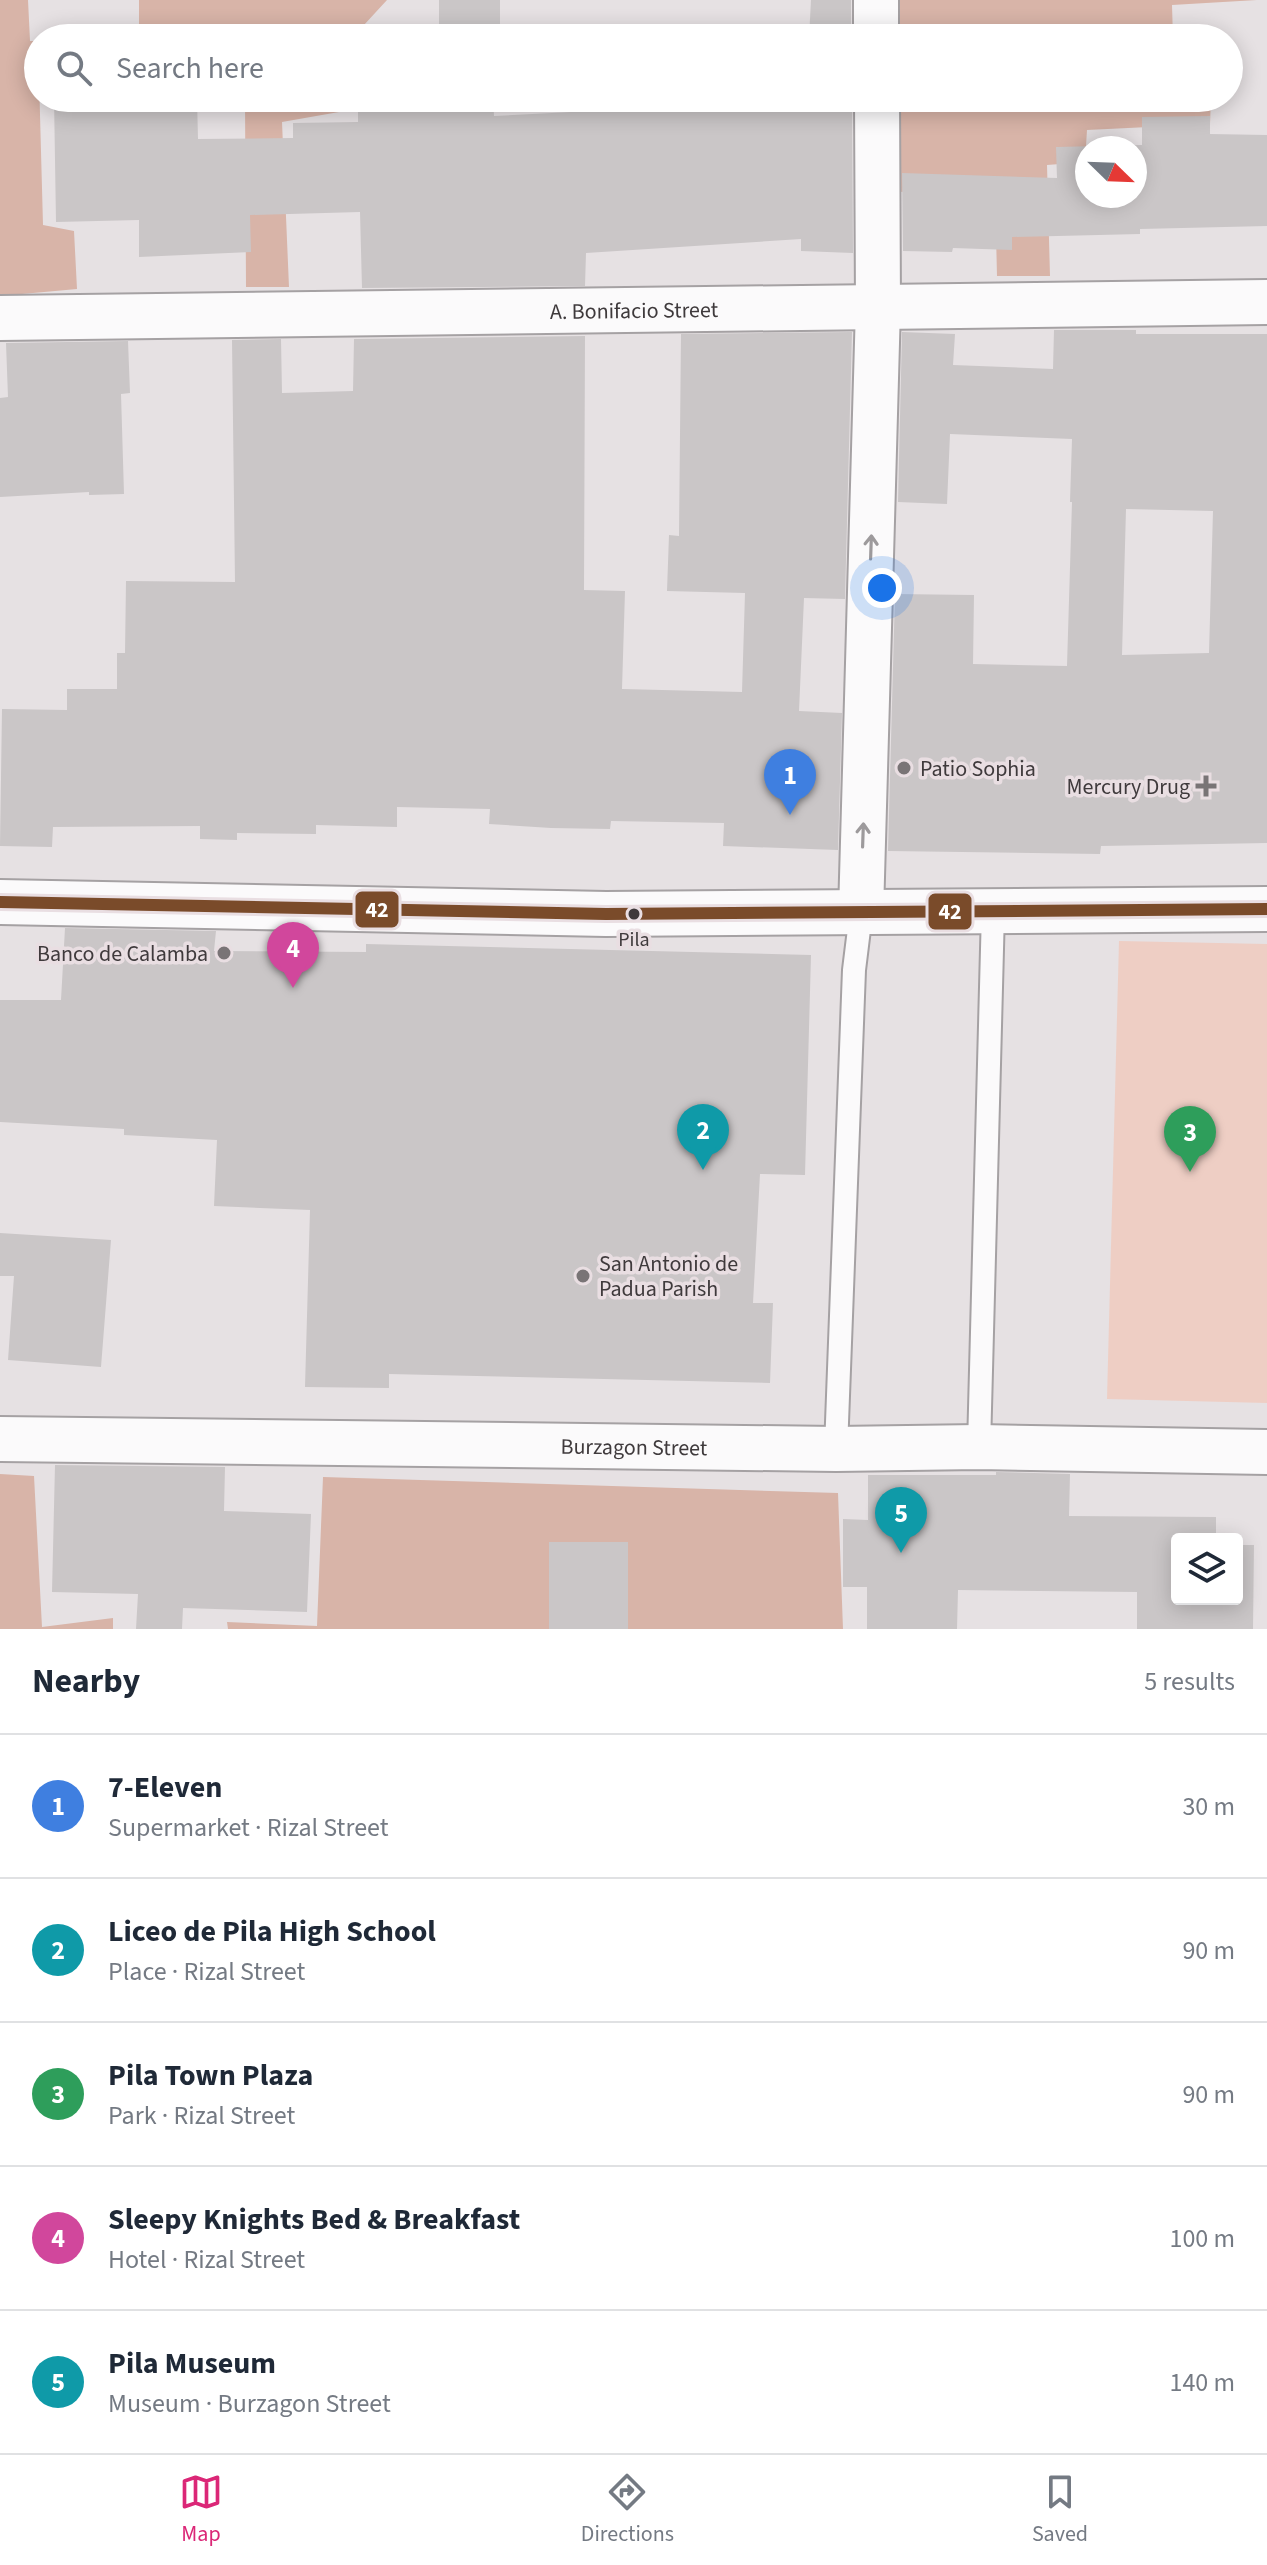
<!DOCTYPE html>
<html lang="en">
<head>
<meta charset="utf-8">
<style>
  :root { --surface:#fff; --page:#f2f2f3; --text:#1f2937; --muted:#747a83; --line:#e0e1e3; --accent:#db2777 }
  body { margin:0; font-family:"Source Sans 3",sans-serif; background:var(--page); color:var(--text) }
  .controls { position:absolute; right:24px; bottom:24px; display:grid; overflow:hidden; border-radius:8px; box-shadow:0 4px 20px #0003 }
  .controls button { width:72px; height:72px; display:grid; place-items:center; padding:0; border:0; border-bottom:2px solid var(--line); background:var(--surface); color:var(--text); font:40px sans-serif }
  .compass { position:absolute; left:1075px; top:136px; width:72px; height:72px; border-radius:50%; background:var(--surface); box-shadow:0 4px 20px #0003; rotate:113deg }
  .you { position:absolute; left:882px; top:588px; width:28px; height:28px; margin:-20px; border:6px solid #fff; border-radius:50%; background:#1a73e8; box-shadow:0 0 0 12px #1a73e833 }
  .badge { display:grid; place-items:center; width:52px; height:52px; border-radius:50%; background:var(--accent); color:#fff; font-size:26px; font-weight:700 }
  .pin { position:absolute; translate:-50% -66px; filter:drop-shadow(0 2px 4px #0008) }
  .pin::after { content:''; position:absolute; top:42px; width:28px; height:24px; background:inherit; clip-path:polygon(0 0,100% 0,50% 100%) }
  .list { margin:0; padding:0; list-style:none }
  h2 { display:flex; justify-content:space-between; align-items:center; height:104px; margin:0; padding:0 32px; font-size:34px }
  h2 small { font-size:26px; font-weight:400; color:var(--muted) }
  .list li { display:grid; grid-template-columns:52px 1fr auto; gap:24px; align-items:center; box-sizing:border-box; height:144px; padding:0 32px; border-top:2px solid var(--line) }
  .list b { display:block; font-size:30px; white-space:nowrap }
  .list p { margin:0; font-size:26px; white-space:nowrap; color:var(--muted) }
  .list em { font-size:26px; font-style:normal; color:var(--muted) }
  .icon { flex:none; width:44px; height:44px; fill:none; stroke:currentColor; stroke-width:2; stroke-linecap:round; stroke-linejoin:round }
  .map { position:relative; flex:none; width:1267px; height:1629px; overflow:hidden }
  .search { position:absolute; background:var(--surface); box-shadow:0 4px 20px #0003; left:24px; right:24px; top:24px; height:88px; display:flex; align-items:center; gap:20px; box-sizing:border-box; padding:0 28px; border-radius:44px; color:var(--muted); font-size:30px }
  .sheet { height:824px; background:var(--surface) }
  nav { display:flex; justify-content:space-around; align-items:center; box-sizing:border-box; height:112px; border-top:2px solid var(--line); background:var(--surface); font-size:22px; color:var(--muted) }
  nav a { display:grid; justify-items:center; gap:4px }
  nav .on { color:var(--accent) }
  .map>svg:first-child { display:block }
  .green { fill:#eecec4 }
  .forest { fill:#d8b4a8 }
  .building { fill:#cac6c7; fill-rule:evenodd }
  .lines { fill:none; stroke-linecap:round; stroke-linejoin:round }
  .service-casing { stroke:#a5a1a3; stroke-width:26 }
  .minor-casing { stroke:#a5a1a3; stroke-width:48 }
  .secondary-casing { stroke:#a5a1a3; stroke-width:48 }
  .service { stroke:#fbfafb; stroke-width:22 }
  .minor { stroke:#fbfafb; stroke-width:44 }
  .secondary { stroke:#fbfafb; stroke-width:44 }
  .bus-1-casing { stroke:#e9dee2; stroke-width:18 }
  .bus-1 { stroke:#7a4b2a; stroke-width:12 }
  .oneway { stroke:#9d9a9c }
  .poi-dot { fill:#797476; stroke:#e9dee2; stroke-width:3 }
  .bus-dot { fill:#3f3a3c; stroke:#e9dee2; stroke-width:3 }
  .labels { text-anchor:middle; stroke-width:7; stroke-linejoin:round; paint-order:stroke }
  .bus-label { font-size:20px; fill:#3f3a3c; stroke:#e9dee2 }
  .street-label { font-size:22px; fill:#3f3a3c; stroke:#e9dee2 }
  .poi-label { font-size:22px; fill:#3f3a3c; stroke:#e9dee2; text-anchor:start }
  .line-badge { stroke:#e9dee2; stroke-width:3 }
  .badge-label { font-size:22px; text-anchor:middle; font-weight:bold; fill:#fff }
</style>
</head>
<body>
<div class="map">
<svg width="1267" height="1629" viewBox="0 0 1267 1629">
  <rect width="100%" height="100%" fill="#e6e1e3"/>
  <polygon class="green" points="1119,941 1267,944 1267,1403 1107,1399"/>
  <g class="forest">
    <polygon points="0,0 28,0 30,41 38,41 43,225 74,231 77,289 0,296"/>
    <polygon points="139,0 387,0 352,38 68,38 139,32"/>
    <polygon points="889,0 1257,0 1172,5 1173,38 888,38"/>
    <polygon points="197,98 340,98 339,112 282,122 289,287 246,287 245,99 197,100"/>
    <polygon points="888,98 1211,98 1210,124 1087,130 1085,162 1047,165 1050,276 997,276 995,191 887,192"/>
    <polygon points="0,1474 34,1476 42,1627 113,1618 113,1629 0,1629"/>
    <polygon points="323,1477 838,1493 843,1629 228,1629 227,1622 317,1626"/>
  </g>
  <g class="building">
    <rect x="439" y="0" width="61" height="38"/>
    <polygon points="811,0 851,0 851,38 809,38"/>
    <polygon points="666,28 666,38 607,38 606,31"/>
    <polygon points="54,98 197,98 198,139 293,138 293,123 358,122 358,102 493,98 494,116 610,110 610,98 852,98 853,253 801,251 801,239 586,253 585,286 362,288 360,212 250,215 251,252 139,257 139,220 56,222"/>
    <path d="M1210,116v18l57,1v91l-127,3v5l-128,3v13l-59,-2 -1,4 -49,-1 -1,-78 155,5 -1,-31 86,-2v-28zM1087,148h48v48h-48z"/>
    <path d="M1054,330h82v4h131v509l-166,3 -1,8 -212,-3 7,-257 79,1 -1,69 94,2 5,-164h-2l2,-63 -122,-5 -3,70 -49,-2 4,-170 53,2 -2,31 100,4zM1126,509l87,2 -4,142 -87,2z"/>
    <polygon points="852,332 845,599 804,598 799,711 842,713 838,850 723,846 724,823 611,821 610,829 551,828 489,824 490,809 397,807 397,827 316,825 316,834 237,833 237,840 200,839 200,826 53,827 52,847 0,846 2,709 67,710 67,689 117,689 117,653 125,653 126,581 235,582 232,340 281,339 282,393 353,391 354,339 585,336 584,590 625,591 622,689 742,692 745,593 667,591 669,535 679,536 681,334"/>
    <polygon points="128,341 130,393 121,394 124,494 89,495 89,492 0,497 0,398 8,397 6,343"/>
    <polygon points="65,928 216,931 214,951 366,952 366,944 811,955 805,1175 760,1174 753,1303 773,1303 770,1383 389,1374 389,1388 305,1387 310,1210 214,1206 217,1140 124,1135 124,1129 0,1122 0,1000 61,1000"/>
    <polygon points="0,1233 111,1240 101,1367 8,1360 14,1276 0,1276"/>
    <polygon points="55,1465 225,1467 224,1511 311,1514 307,1612 183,1608 182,1629 136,1629 138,1594 52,1592"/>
    <polygon points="996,1472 1070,1474 1069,1516 1216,1517 1216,1539 1177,1539 1177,1599 1237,1599 1237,1545 1254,1545 1253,1629 1137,1629 1137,1592 958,1590 957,1629 867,1629 867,1587 843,1587 843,1519 868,1520 868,1475 996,1475"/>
    <rect x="549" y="1542" width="79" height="87"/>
  </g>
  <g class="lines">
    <defs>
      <g id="service">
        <polyline points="979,1447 993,911"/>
        <polyline points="836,1449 854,970 861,913"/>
      </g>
      <g id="minor">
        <polyline points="876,0 876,38"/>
        <path id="s1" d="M0,318l1267,-16"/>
        <polyline points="861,913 878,307 877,98"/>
        <path id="s2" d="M0,1439l836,10 143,-2 288,5"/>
      </g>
      <polyline id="secondary" points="0,902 606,914 1267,909"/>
    </defs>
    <use href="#service" class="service-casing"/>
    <use href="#minor" class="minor-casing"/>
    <use href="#secondary" class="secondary-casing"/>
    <use href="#service" class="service"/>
    <use href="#minor" class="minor"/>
    <use href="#secondary" class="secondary"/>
    <defs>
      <polyline id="bus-1" points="0,902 606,914 1267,909"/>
    </defs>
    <use href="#bus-1" class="bus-1-casing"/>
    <use href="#bus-1" class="bus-1"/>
  </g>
  <defs><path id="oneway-shaft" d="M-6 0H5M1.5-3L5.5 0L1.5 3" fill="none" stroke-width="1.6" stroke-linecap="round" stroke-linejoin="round" transform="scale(2)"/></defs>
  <g class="oneway">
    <use href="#oneway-shaft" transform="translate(871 547) rotate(-88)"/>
    <use href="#oneway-shaft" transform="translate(863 835) rotate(-88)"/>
  </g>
  <g class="poi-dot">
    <circle cx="904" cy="768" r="8"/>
    <path d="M1202 774h8v8h8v8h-8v8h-8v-8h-8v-8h8z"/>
    <circle cx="224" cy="953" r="8"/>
    <circle cx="583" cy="1276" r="8"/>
  </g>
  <circle class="bus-dot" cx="634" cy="914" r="7"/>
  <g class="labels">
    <g class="bus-label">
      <text x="634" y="946">Pila</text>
    </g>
    <g class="street-label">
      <text dy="8" stroke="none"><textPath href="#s1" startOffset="634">A. Bonifacio Street</textPath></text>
      <text dy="8" stroke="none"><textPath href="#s2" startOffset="634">Burzagon Street</textPath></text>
    </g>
    <g class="poi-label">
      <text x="920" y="776">Patio Sophia</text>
      <text x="1190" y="794" text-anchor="end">Mercury Drug</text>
      <text x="208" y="961" text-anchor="end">Banco de Calamba</text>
      <text x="599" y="1271">San Antonio de<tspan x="599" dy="25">Padua Parish</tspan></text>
    </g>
  </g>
  <g class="line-badge">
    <rect x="354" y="890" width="46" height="39" rx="8" fill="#7a4b2a"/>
    <rect x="927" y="892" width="46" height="39" rx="8" fill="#7a4b2a"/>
  </g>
  <g class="badge-label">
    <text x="377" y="917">42</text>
    <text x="950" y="919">42</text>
  </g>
</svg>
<div class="controls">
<button><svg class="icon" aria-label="layers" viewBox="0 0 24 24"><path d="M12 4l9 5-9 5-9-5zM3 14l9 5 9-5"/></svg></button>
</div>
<svg class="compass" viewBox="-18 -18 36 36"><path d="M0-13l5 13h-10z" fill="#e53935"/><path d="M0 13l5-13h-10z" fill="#747a83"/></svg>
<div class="you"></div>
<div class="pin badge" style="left:790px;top:815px;background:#3f7fe0">1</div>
<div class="pin badge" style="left:703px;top:1170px;background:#0f9aa8">2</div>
<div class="pin badge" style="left:1190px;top:1172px;background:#2e9e5b">3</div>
<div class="pin badge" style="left:293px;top:988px;background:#d1479c">4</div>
<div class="pin badge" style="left:901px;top:1553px;background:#0f9aa8">5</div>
<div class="search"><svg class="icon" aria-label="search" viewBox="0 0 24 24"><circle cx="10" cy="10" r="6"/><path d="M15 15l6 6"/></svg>Search here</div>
</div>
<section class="sheet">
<h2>Nearby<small>5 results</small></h2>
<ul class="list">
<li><span class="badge" style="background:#3f7fe0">1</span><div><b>7-Eleven</b><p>Supermarket · Rizal Street</p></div><em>30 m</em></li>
<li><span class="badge" style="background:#0f9aa8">2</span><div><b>Liceo de Pila High School</b><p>Place · Rizal Street</p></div><em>90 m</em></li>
<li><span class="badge" style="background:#2e9e5b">3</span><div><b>Pila Town Plaza</b><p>Park · Rizal Street</p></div><em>90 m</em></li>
<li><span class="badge" style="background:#d1479c">4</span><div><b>Sleepy Knights Bed &amp; Breakfast</b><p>Hotel · Rizal Street</p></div><em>100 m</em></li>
<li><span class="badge" style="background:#0f9aa8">5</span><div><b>Pila Museum</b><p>Museum · Burzagon Street</p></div><em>140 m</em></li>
</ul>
</section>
<nav>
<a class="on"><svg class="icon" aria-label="map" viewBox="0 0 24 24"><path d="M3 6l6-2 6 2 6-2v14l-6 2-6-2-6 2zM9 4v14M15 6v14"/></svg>Map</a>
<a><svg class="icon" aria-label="directions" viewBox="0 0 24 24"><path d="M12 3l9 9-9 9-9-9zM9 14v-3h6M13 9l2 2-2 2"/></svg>Directions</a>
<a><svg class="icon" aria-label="saved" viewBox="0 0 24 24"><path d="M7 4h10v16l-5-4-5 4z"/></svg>Saved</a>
</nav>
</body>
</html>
